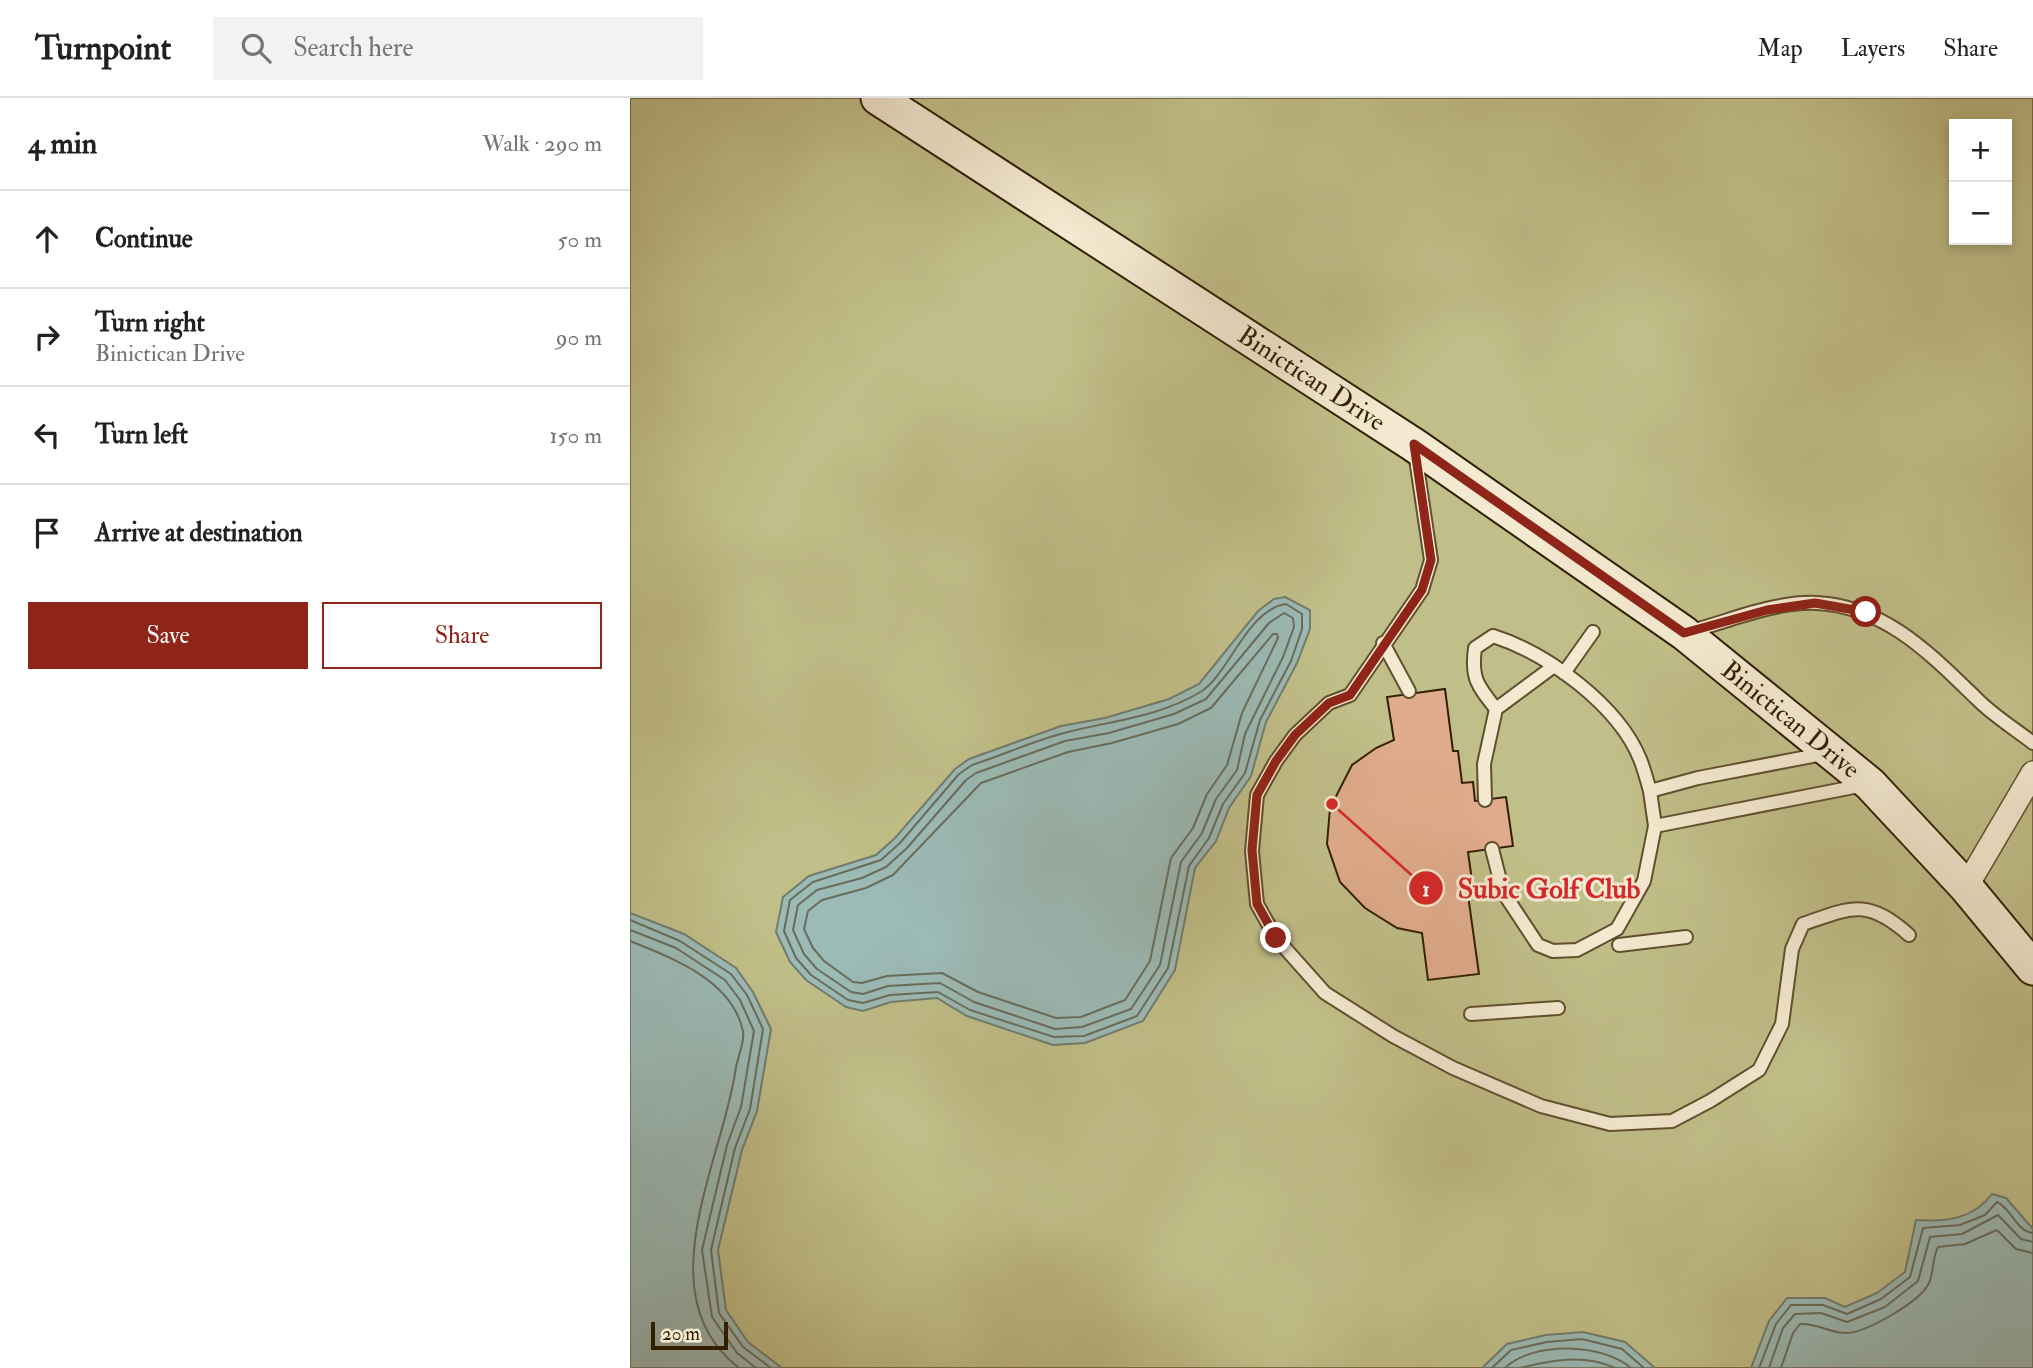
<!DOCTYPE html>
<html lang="en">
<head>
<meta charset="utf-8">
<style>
  :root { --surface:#fff; --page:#f2f2f2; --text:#202124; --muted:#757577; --line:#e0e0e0; --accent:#8f2418 }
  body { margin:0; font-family:"IM FELL Double Pica",serif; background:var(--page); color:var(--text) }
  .controls { position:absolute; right:21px; top:21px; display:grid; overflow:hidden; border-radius:0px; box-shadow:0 4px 10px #0003 }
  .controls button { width:63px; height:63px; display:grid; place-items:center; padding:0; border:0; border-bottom:2px solid var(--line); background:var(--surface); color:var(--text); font:35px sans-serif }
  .scale { position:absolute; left:21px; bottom:18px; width:77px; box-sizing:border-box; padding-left:7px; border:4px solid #331f00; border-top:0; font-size:19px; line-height:24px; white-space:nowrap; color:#331f00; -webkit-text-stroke:5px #f4ead1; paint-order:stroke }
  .stop { position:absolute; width:21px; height:21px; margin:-16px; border:5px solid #8f2418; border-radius:50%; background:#fff }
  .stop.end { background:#8f2418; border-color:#fff; box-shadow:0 2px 7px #0008 }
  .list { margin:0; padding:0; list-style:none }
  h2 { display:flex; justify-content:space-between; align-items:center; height:91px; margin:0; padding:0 28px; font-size:30px }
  h2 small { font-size:23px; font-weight:400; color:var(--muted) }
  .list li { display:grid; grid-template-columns:46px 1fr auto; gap:21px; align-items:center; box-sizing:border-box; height:98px; padding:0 28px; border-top:2px solid var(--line) }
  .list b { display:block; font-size:26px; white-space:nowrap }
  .list p { margin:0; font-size:23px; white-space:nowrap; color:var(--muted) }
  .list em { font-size:23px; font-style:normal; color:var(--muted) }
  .actions { display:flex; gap:14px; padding:21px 28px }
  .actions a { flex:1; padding:16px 0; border:2px solid var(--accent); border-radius:0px; text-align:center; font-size:24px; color:var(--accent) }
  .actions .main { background:var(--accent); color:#fff }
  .icon { flex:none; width:38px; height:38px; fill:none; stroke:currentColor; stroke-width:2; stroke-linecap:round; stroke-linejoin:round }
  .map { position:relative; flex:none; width:1403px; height:1270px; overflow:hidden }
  header { display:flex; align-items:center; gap:42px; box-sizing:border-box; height:98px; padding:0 35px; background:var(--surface); border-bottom:2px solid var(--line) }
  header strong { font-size:33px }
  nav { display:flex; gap:38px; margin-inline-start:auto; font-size:24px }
  .search { width:490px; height:63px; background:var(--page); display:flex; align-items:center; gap:18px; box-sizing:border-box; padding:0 24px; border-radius:0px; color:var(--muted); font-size:26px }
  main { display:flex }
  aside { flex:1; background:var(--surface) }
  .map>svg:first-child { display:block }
  .green { fill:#c1bf89; stroke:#7a6f44; stroke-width:2; fill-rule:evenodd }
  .water { fill:#9cbbb7; stroke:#727d6e; stroke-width:2 }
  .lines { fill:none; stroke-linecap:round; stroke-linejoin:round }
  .shore { stroke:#686d5c; stroke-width:2 }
  .building { fill:#e0ac8d; stroke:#331f00; stroke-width:2 }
  .lane-casing { stroke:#624f2e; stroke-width:16 }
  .street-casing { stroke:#624f2e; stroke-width:26 }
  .secondary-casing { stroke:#331f00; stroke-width:37 }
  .lane { stroke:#f4ead1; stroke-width:12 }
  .street { stroke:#f4ead1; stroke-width:23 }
  .secondary { stroke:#f4ead1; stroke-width:33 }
  .route { stroke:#8f2418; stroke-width:9 }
  .labels { text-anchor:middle; stroke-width:6; stroke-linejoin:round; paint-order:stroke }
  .street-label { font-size:26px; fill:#331f00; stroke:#f4ead1 }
  .leader { fill:none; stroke:#d62828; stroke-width:2.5 }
  .callout-dot { fill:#d62828; stroke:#f4ead1; stroke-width:2.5 }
  .mark-label { font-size:21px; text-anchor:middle; font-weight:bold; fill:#fff }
  .callout-label { font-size:28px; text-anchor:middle; font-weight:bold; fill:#d62828; stroke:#f4ead1; stroke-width:6; stroke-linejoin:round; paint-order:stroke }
</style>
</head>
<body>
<header>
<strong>Turnpoint</strong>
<div class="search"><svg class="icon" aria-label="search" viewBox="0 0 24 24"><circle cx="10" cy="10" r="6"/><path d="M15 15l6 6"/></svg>Search here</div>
<nav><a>Map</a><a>Layers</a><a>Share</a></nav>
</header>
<main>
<aside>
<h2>4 min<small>Walk · 290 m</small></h2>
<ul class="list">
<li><svg class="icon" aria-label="ahead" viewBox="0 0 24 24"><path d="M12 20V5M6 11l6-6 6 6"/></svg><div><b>Continue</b></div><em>50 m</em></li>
<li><svg class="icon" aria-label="right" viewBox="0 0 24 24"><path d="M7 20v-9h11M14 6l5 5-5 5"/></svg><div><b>Turn right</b><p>Binictican Drive</p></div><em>90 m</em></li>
<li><svg class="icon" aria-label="left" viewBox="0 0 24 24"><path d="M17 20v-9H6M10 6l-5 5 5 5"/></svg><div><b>Turn left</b></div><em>150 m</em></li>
<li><svg class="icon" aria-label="arrive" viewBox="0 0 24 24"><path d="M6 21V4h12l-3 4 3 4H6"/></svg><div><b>Arrive at destination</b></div></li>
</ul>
<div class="actions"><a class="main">Save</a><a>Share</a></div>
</aside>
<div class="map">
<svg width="1403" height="1270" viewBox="0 0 1403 1270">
  <rect width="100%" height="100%" fill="#eedeb8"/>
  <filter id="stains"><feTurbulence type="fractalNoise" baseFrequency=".00286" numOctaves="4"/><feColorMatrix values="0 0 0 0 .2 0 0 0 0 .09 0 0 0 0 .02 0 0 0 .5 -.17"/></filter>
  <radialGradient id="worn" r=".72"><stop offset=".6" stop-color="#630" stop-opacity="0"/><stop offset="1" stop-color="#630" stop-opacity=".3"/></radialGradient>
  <path class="green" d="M0,0h1403v1270h-1403zM1324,26h53v116h-53z"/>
  <g class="water">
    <polygon points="655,499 680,512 680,531 667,565 636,624 621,678 599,710 586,743 565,770 545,872 513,923 455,945 423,947 337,918 307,900 261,904 233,913 216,909 176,882 160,864 146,834 153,799 179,778 246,757 265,740 325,671 339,661 431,628 475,620 539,601 569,586 628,513 644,501"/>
    <polygon points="0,815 54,836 106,870 123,894 141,931 127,1013 112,1052 88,1152 96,1212 118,1244 152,1270 0,1270"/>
    <path d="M1362,1096l14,4 27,31v139h-282l18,-47 18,-23h38l20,9 32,-14 28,-21 11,-52c31,2 57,-1 76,-26z"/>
    <polygon points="953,1234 995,1244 1025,1270 852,1270 877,1246 916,1237"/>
  </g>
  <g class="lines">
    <g class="shore">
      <path d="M656,506l16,10v15l-11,32 -31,59 -15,53 -22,31 -14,34 -20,28 -21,102 -31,48 -53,20 -30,1 -84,-27 -32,-18 -48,3 -27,8 -15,-3 -37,-25 -15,-17 -12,-27 6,-31 23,-18 68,-22 19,-17 59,-69 13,-9c31,-10 61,-24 92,-32 45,-12 97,-16 138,-42 27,-18 46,-82 84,-87z"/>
      <polygon points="654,515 663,520 664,529 653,559 615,636 607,672 586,701 572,735 551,764 530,867 501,911 452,929 425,931 344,904 310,885 258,888 233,896 221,894 187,871 174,856 163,832 168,807 187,792 232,780 256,769 277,750 336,682 346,675 435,643 479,635 544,616 576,601 639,525"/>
      <polygon points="643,536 647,536 648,540 612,615 597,667 577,696 563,730 541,760 520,863 495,902 451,919 426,920 348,894 312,875 257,878 232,885 223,884 194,863 183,850 174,831 178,813 192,802 236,790 263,777 351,685 438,654 482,645 548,626 581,610"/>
      <polyline points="0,822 50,843 101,876 117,897 133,931 120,1011 105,1050 81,1152 89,1215 113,1249 141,1270"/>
      <polyline points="0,832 46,850 95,882 110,902 124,933 111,1009 97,1047 72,1152 82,1219 107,1255 126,1270"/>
      <path d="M0,843c42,17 102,39 113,90 2,10 -5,26 -7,36 -12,92 -92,228 3,301"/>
      <polyline points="862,1270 881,1252 917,1244 952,1241 992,1251 1014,1270"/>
      <path d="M875,1270c28,-27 97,-25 126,0"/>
      <path d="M890,1270c31,-8 64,-14 95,0"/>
      <path d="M1129,1270l17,-44 15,-19h32l24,9 34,-15 29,-22 13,-49 37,-3 25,-10 12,-13c15,7 19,29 36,31"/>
      <polyline points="1139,1270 1153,1230 1165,1216 1191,1215 1217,1224 1255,1209 1288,1183 1300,1139 1332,1136 1368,1117 1391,1141 1403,1144"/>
      <path d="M1151,1270l12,-35 7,-9c19,-1 31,10 47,9 20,-1 73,-31 82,-50 5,-11 3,-25 9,-36l27,-3 32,-14 19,19 17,4"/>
    </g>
  </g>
  <polygon class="building" points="815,591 823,653 828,653 832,685 843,684 845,703 876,699 883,748 838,754 843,790 837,790 849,876 798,882 792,835 767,830 735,810 710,784 697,746 700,710 722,667 746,650 764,642 757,599"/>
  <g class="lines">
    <defs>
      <g id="lane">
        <path d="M785,354l16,108 -9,30 -72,105 -21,8 -34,32 -19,26 -19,34 -5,56 5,53 19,34 49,55 68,43 60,32 88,38 69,18 62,-3 38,-20 49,-31 23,-46 10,-75 11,-25c49,-17 64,-26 106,11"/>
        <path d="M1061,533c39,-10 84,-30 126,-28 70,4 114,52 161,97 16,16 37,29 55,43"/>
        <polyline points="753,545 779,593"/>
        <polyline points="934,575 963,534"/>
        <path d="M866,611c-19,-24 -25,-31 -21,-61l18,-12c54,17 125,69 147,123 4,10 7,21 10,32l48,-13 125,-24"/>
        <polyline points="855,702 854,666 866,611 924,568"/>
        <polyline points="1025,728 1234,687"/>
        <polyline points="862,751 873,794 908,847 923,853 947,852 987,831 1014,783 1025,728 1020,693"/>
        <polyline points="989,847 1056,839"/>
        <polyline points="841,916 928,910"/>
      </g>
      <polyline id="street" points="1336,789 1403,675"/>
      <polyline id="secondary" points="248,0 784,347 1054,535 1240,686 1336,789 1403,870"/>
    </defs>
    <use href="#lane" class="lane-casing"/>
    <use href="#street" class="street-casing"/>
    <use href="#secondary" class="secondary-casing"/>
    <use href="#lane" class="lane"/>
    <use href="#street" class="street"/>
    <use href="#secondary" class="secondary"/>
  </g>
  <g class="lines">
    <polyline class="route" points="646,840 627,806 622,752 627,697 646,663 665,637 699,605 720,597 792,492 801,462 784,346 1054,535 1137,512 1185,505 1236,514"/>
  </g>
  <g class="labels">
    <g class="street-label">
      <text transform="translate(682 280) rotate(33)" y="9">Binictican Drive</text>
      <text transform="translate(1161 621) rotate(39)" y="9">Binictican Drive</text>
    </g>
  </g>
  <path class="leader" d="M702 706L796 790"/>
  <g class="callout-dot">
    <circle cx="702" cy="706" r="7"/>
    <circle cx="796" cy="790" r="18"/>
  </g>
  <g class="mark-label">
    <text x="796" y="798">1</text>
  </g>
  <g class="callout-label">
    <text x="919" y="800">Subic Golf Club</text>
  </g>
  <rect width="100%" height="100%" filter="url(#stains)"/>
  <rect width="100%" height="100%" fill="url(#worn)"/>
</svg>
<div class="controls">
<button>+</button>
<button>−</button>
</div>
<div class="scale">20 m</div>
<div class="stop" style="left:1236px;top:514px"></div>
<div class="stop end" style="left:646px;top:840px"></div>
</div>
</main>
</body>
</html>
